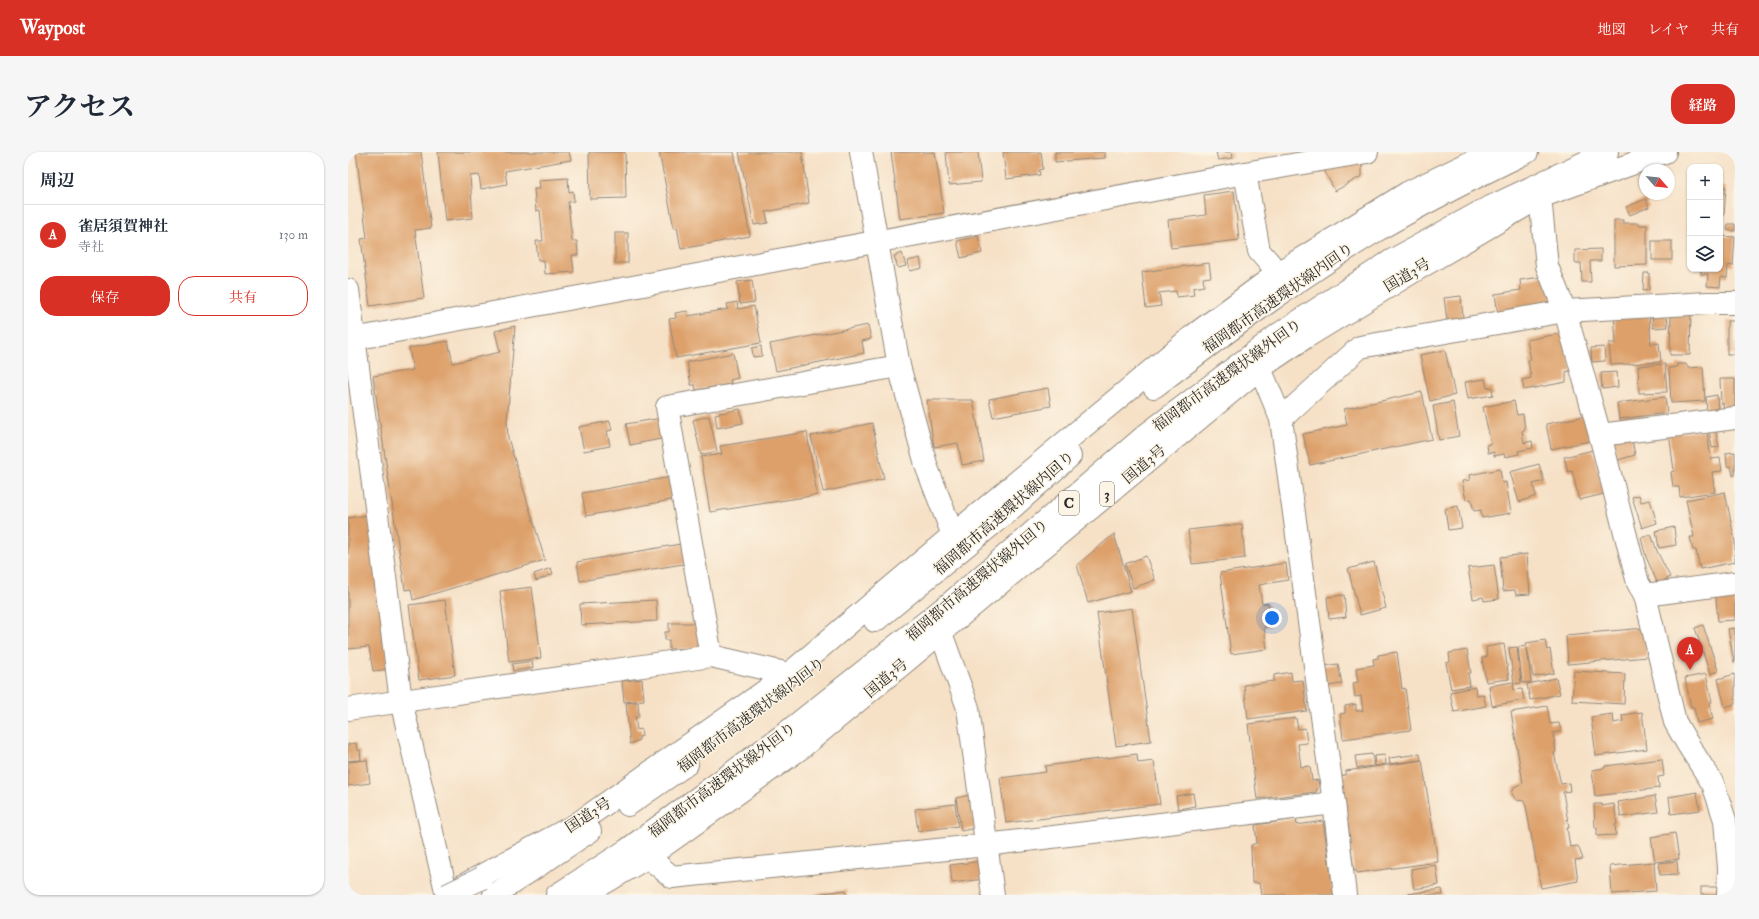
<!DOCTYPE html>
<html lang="ja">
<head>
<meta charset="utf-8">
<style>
  :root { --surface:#fff; --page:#f6f6f7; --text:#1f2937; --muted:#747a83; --line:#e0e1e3; --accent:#d93025 }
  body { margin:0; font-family:"IM FELL Double Pica","Noto Serif JP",serif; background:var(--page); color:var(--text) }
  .controls { position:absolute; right:12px; top:12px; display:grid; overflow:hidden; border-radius:8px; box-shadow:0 1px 3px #0004 }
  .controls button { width:36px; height:36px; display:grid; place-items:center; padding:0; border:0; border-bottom:1px solid var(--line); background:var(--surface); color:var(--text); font:20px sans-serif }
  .compass { position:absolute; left:1291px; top:12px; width:36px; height:36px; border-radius:50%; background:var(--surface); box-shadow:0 1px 3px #0004; rotate:118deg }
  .you { position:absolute; left:924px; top:466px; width:14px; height:14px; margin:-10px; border:3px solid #fff; border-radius:50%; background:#1a73e8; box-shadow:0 0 0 6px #1a73e833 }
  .badge { display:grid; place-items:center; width:26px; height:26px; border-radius:50%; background:var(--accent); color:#fff; font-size:13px; font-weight:700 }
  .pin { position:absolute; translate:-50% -33px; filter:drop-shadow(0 1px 2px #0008) }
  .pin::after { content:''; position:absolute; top:21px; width:14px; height:12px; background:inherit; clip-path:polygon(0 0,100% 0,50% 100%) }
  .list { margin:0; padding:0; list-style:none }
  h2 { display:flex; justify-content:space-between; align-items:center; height:52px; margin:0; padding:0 16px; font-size:17px }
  h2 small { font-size:13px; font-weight:400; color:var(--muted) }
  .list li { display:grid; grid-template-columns:26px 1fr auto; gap:12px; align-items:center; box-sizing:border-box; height:60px; padding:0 16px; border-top:1px solid var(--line) }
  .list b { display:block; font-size:15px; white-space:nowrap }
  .list p { margin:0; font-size:13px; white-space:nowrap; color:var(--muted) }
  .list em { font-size:13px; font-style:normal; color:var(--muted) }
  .actions { display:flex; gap:8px; padding:12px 16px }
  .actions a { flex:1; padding:9px 0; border:1px solid var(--accent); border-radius:16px; text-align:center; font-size:14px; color:var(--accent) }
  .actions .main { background:var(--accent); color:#fff }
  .icon { flex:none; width:22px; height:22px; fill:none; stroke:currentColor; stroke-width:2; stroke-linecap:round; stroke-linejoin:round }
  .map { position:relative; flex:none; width:1387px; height:743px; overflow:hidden; border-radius:16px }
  header { display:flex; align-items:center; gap:24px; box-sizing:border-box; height:56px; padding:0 20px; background:var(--accent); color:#fff }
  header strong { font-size:19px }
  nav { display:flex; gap:22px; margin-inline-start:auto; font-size:14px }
  .intro { display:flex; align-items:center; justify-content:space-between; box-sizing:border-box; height:96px; padding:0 24px }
  h1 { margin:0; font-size:28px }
  .button { padding:10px 18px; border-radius:16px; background:var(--accent); color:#fff; font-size:14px; font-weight:700 }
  main { display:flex; gap:24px; padding:0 24px }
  aside { flex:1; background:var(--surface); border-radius:16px; box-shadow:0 1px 3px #0004 }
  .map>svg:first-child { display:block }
  .building { fill:#dda06b }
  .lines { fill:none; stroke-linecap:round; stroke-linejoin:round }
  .minor-casing { stroke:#908679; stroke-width:24 }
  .highway-casing { stroke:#908679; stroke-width:24 }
  .minor { stroke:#fff; stroke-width:22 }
  .highway { stroke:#fff; stroke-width:22 }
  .highway-bridge-casing { stroke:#908679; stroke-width:24; stroke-linecap:butt }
  .highway-bridge { stroke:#fff; stroke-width:22 }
  .labels { text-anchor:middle; stroke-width:3; stroke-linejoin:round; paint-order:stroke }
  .shield { fill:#fcf5e5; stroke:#6a6863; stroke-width:1 }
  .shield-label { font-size:14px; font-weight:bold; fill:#2b2b2b }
  .street-label { font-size:15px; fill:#2b2b2b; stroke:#fcf5e5 }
</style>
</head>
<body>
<header>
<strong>Waypost</strong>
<nav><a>地図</a><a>レイヤ</a><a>共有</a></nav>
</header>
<div class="intro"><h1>アクセス</h1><a class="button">経路</a></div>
<main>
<aside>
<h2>周辺<small></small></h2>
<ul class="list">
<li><span class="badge">A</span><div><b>雀居須賀神社</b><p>寺社</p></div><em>130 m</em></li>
</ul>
<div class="actions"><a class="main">保存</a><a>共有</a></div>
</aside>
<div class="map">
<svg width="1387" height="743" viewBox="0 0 1387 743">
  <rect width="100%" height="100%" fill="#fcf5e5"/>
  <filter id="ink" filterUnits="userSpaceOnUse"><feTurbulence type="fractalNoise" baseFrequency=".025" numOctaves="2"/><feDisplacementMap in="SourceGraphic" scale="8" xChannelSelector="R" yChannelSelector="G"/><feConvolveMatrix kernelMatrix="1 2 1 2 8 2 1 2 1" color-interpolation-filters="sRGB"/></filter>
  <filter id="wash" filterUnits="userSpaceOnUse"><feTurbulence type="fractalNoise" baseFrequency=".012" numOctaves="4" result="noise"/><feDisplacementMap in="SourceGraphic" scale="16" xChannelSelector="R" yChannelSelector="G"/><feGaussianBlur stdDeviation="0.9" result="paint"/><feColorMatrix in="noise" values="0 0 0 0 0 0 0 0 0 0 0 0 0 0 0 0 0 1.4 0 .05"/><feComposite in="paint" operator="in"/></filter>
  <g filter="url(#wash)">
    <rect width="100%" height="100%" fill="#f6e1c7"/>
    <g id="blocks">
      <g class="building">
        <polygon points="8,0 73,0 83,76 67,78 76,146 22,154 13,87 19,86"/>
        <polygon points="90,0 221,0 223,8 157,19 159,32 133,37 131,23 122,24 125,66 97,69"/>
        <polygon points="241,0 277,0 278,46 242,47"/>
        <polygon points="311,0 386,0 402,84 333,97 329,75 326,76"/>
        <polygon points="391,0 454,0 461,51 418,60 420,71 406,73"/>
        <polygon points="543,0 587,0 596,61 552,67"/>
        <polygon points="598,0 630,0 633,30 601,33"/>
        <polygon points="655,0 693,0 695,17 691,18 692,23 658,27"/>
        <polygon points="707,0 757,0 757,6 707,10"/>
        <polygon points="868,0 884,0 885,6 870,8"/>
        <polygon points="1014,11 1014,24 987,39 976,18"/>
        <polygon points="220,26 221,40 225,39 226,49 220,50 224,89 229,89 230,103 224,103 226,120 197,122 196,108 190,108 188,89 195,89 192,58 188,59 186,37 192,37 191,28"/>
        <polygon points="1372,35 1378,35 1376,64 1372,63"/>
        <polygon points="886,39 891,88 823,96 820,68 858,63 856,43"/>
        <polygon points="1298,47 1301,55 1282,63 1278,55"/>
        <polygon points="1266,68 1275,68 1275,71 1291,71 1291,73 1299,73 1299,113 1266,114"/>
        <polygon points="1380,72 1387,72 1387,79 1379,78"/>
        <rect x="267" y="81" width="13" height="30"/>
        <polygon points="630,84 634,101 613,106 609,89"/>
        <polygon points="1372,84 1387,85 1385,114 1380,113 1379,126 1373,125 1372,135 1359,134 1360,122 1353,122 1353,117 1372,117"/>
        <rect x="1304" y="89" width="20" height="19"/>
        <polygon points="1253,97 1253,109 1242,109 1243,130 1234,130 1233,111 1227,111 1227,98"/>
        <polygon points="554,101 558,114 550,116 546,104"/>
        <polygon points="572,106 574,116 562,119 560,109"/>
        <polygon points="861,111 863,125 855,126 856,134 845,136 846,143 829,145 828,139 811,141 813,154 798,156 794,120"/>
        <polygon points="1296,121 1301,121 1301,138 1295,139"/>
        <polygon points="1201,124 1209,154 1150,163 1147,142 1173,138 1172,128"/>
        <polygon points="404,128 407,150 392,152 389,130"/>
        <polygon points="1113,144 1115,166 1099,168 1096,146"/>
        <polygon points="389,150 390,157 406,154 413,191 328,206 321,167 328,166 327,161 339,159 340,164 380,157 379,152"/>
        <polygon points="1319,159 1320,175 1305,176 1304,160"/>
        <polygon points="1323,159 1343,159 1342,203 1322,203"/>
        <polygon points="1301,160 1303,192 1311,191 1313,210 1263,213 1261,191 1268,191 1266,162"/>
        <rect x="1379" y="169" width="8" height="33"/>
        <polygon points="520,173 523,187 514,189 516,201 428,219 422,192"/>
        <polygon points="167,174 159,269 160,286 197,408 65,448 63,437 57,438 25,224 65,218 61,196 100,189 105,211 152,200 147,179"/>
        <polygon points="1214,181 1224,218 1218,220 1218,230 1176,238 1174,228 1183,226 1180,208 1183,208 1179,188"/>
        <polygon points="413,194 414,204 405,205 404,196"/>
        <polygon points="1256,195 1257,209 1244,210 1243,196"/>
        <polygon points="1097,198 1107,243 1082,249 1072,203"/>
        <polygon points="385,201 390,226 382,228 383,232 348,238 347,233 343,233 339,210"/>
        <polygon points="1317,212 1319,240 1291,241 1290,214"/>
        <polygon points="1329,212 1338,212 1340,216 1355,215 1357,249 1323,251 1321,216 1329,215"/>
        <polygon points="1269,220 1270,235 1254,237 1253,221"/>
        <polygon points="1137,227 1139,236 1144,235 1145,243 1120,247 1117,230"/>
        <polygon points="1372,227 1387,227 1387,258 1376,259 1375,251 1373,251"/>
        <polygon points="700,236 703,254 645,265 641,247"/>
        <polygon points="1074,240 1084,287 962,313 955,282 999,273 996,257"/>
        <polygon points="1369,243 1370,261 1359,262 1358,245"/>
        <polygon points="1317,245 1319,261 1271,267 1269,251"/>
        <polygon points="579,248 625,248 636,309 614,313 610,291 586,295"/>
        <polygon points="1166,249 1169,263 1175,262 1177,278 1174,279 1176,291 1184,289 1185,296 1170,299 1171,302 1157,305 1156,302 1146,304 1146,300 1140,301 1139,292 1143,292 1135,255"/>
        <polygon points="1105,250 1111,284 1091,288 1085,254"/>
        <polygon points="392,257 395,271 369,276 367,262"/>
        <polygon points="361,264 369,299 353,303 345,268"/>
        <polygon points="1237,264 1242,289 1203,297 1198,272"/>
        <polygon points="320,265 323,285 282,293 278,272"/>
        <polygon points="262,269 264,278 259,279 262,294 236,299 231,275"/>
        <polygon points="524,271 536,327 475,340 463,284"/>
        <polygon points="1367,276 1371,295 1364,296 1361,278"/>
        <polygon points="1359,279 1363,307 1372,306 1374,319 1364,320 1367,340 1332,345 1331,335 1325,335 1323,320 1326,319 1321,281"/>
        <polygon points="459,280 469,343 362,360 353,305 374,302 372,294"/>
        <polygon points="1283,283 1287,303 1270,308 1264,286"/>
        <polygon points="1245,298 1256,342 1231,348 1224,319 1220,320 1216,305"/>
        <polygon points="1387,300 1387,323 1385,324 1383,314 1379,314 1378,301"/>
        <polygon points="1191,312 1196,329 1185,332 1188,344 1171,350 1162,320"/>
        <polygon points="1152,317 1154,331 1158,330 1163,361 1134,366 1133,358 1126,359 1123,347 1118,348 1114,329 1122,328 1121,323"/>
        <polygon points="329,324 334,346 238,364 234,341"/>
        <polygon points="1377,340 1387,390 1387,410 1352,417 1348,398 1345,398 1342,385 1346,385 1338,348"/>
        <polygon points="1291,343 1293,350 1302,348 1309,371 1294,376 1284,345"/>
        <polygon points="1110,354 1114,376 1100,378 1097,357"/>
        <polygon points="21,363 42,517 25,519 21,495 0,497 0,366"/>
        <polygon points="894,372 897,406 844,412 840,378"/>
        <polygon points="1326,375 1328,393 1311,396 1308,379"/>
        <polygon points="766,382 783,439 740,451 729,413"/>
        <polygon points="1303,382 1309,399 1322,425 1310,432 1298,405 1293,386"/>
        <polygon points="338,391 341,411 232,429 229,410"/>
        <polygon points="1179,402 1182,442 1168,443 1167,438 1155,439 1152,405"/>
        <polygon points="798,404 807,428 785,436 777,412"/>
        <polygon points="1026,410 1038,456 1012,463 1000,417"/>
        <polygon points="938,411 940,428 911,433 914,452 920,451 923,474 916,475 919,497 883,502 872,421"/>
        <polygon points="1146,413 1151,447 1136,449 1135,445 1125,447 1120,416"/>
        <polygon points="203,416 205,422 188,429 186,422"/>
        <polygon points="184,435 193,506 161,510 152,439"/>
        <polygon points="1387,435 1387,468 1370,469 1367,437"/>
        <polygon points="996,443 998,465 981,467 979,445"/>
        <polygon points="97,448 107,523 71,528 61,453"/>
        <polygon points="308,448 309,469 233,473 232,452"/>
        <polygon points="784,456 803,589 768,594 749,461"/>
        <polygon points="321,471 356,471 356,496 321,497 321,488 317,488 317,480 321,480"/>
        <polygon points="1355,473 1370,519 1362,522 1347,476"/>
        <polygon points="1296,476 1299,505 1220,512 1218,483"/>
        <polygon points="1387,476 1387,510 1386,510 1380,477"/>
        <polygon points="1197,488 1199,498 1202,497 1206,521 1185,525 1179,496 1183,530 1174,531 1170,495 1179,494 1178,491"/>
        <polygon points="1156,492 1161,527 1138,530 1134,506 1139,505 1138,495"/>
        <polygon points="1169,495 1173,531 1166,532 1161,496"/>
        <polygon points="1119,498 1123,521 1120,521 1122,534 1103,537 1098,511 1102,510 1101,501"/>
        <polygon points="1049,500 1054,537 1057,536 1063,578 995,587 992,562 997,561 997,554 1008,552 1008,559 1015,559 1013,544 1007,545 1005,531 1010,530 1008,516 1026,513 1025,507 1030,506 1030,503"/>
        <polygon points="184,509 185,516 165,519 164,512"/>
        <polygon points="990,512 994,532 971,535 975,514"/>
        <polygon points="1226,519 1277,522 1276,552 1224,549"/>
        <polygon points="943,520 944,529 955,528 959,559 900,567 896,533 926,529 926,523"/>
        <polygon points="1358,522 1364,550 1361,551 1365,567 1349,571 1346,555 1343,555 1337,526"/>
        <polygon points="1387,522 1387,552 1377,555 1370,527"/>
        <polygon points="1208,526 1212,542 1182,548 1179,532"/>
        <polygon points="294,527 296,548 276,550 274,529"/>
        <polygon points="1165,530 1166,538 1174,537 1176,548 1144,554 1141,534"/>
        <polygon points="1127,535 1128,543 1135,542 1138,554 1106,560 1102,540"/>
        <polygon points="290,550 291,565 287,565 289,578 293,577 294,584 291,585 291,588 282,592 278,551"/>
        <polygon points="1199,554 1202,572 1211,571 1213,579 1205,581 1208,600 1206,601 1213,632 1221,631 1222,639 1215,640 1221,676 1219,676 1222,695 1230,694 1235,707 1227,708 1230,729 1193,736 1177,649 1168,648 1164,642 1166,635 1175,631 1163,560"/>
        <polygon points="1294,560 1299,597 1248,604 1243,565 1265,562 1266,571 1275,569 1274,563"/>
        <polygon points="948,566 950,577 957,576 959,591 950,592 953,615 962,614 964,629 970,628 971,634 968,640 909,647 900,572"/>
        <polygon points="8,591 9,598 12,598 13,608 0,609 0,592"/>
        <polygon points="789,602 790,611 806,609 812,652 658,671 652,626 698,620 697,614"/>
        <polygon points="1024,602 1026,614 1009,616 1007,604"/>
        <polygon points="1072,602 1073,608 1042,612 1041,606"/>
        <polygon points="1037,603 1038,612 1027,614 1026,604"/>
        <polygon points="1314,607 1316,624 1310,625 1311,636 1247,644 1244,618 1257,616 1257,614"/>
        <polygon points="19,608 22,631 0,634 0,610"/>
        <polygon points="1074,608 1090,710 1009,721 1008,718 1006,719 993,624 998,623 998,619"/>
        <polygon points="1349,640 1352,658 1323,662 1321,645"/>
        <polygon points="845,641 847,654 830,657 828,644"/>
        <polygon points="622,643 627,676 613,679 608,646"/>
        <polygon points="1307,644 1310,660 1273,665 1270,650"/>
        <polygon points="607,652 610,674 570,679 567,657"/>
        <polygon points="1246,652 1253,652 1254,654 1266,652 1269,672 1267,673 1268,683 1249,684 1249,676 1247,676"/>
        <polygon points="948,667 949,673 975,669 986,743 913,743 911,731 904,731 903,693 909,691 907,673"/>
        <polygon points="1327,681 1331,707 1307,710 1303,685"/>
        <polygon points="634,709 637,727 604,731 602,713"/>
        <polygon points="1329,709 1330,722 1312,723 1311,711"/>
        <polygon points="1306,710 1308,739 1264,742 1262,714"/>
        <polygon points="1088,713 1091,733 1066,737 1063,717"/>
        <rect x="1353" y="735" width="18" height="8"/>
        <polygon points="1094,737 1095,743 1059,743 1059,742"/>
        <polygon points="498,738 499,743 468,743 468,742"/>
      </g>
    </g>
  </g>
  <g filter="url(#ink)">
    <use href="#blocks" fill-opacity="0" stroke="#908679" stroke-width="1"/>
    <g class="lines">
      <defs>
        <g id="minor">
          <polyline points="513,0 551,214 579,316 605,383"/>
          <polyline points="897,21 911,99 930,121"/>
          <polyline points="1192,45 1199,114 1217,159 1252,283 1290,431 1297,443 1327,570 1339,591 1365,632 1377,668 1381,716 1380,743"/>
          <polyline points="0,138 53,549 99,743"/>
          <polyline points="0,188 897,21 1019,0"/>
          <polyline points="912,216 933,267 986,651 997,743"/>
          <polyline points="933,267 1012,195 1217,159 1360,151 1387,151"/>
          <polyline points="1252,283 1387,266"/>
          <polyline points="1297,443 1387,431"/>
          <polyline points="593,481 620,556 645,743"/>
          <polyline points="363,504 319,255 551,214"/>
          <polyline points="0,557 363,504 441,522"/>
          <polyline points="300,705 324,725 638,693 986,651"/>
        </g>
        <g id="highway">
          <path d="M806,235c71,-54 143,-108 220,-155 49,-29 101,-55 153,-80"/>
          <polyline points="527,469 665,355 722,304"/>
          <polyline points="280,653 339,612"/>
          <polyline points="116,733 229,672 441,522 605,383 846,183 930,121 1059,41 1144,0"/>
          <polyline points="146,743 242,679"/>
          <polyline points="209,743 279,698 438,581 601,452 799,282 931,182 1043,109 1136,58 1259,0"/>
          <polyline points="236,743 300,705 453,596 912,216 958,185 1066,119 1192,45 1317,0"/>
        </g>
      </defs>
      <use href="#minor" class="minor-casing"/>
      <use href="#highway" class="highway-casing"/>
      <use href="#minor" class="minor"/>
      <use href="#highway" class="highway"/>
      <defs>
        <polyline id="highway-bridge" points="99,743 134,726"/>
      </defs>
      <use href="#highway-bridge" class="highway-bridge-casing"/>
      <use href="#highway-bridge" class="highway-bridge"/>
    </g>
  </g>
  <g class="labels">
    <g class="shield">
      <rect x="752" y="330" width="14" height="24" rx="3"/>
      <rect x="711" y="339" width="20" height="24" rx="3"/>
    </g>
    <g class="shield-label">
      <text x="759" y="347">3</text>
      <text x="721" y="356">C</text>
    </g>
    <g class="street-label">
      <text transform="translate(1059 123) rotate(-31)" y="5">国道3号</text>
      <text transform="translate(930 146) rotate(-35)" y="5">福岡都市高速環状線内回り</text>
      <text transform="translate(879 223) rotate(-36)" y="5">福岡都市高速環状線外回り</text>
      <text transform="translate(796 312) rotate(-40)" y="5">国道3号</text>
      <text transform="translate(656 361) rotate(-41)" y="5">福岡都市高速環状線内回り</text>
      <text transform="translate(629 428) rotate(-40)" y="5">福岡都市高速環状線外回り</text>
      <text transform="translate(538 526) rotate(-40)" y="5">国道3号</text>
      <text transform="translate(403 563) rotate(-37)" y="5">福岡都市高速環状線内回り</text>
      <text transform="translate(374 628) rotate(-37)" y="5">福岡都市高速環状線外回り</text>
      <text transform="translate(240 663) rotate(-33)" y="5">国道3号</text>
    </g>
  </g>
</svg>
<div class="controls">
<button>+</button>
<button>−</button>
<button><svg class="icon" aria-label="layers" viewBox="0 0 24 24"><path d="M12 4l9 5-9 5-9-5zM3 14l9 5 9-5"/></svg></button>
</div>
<svg class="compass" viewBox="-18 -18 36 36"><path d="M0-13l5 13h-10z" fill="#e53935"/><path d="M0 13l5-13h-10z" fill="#747a83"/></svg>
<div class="you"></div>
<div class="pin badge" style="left:1342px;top:518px">A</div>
</div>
</main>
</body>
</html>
